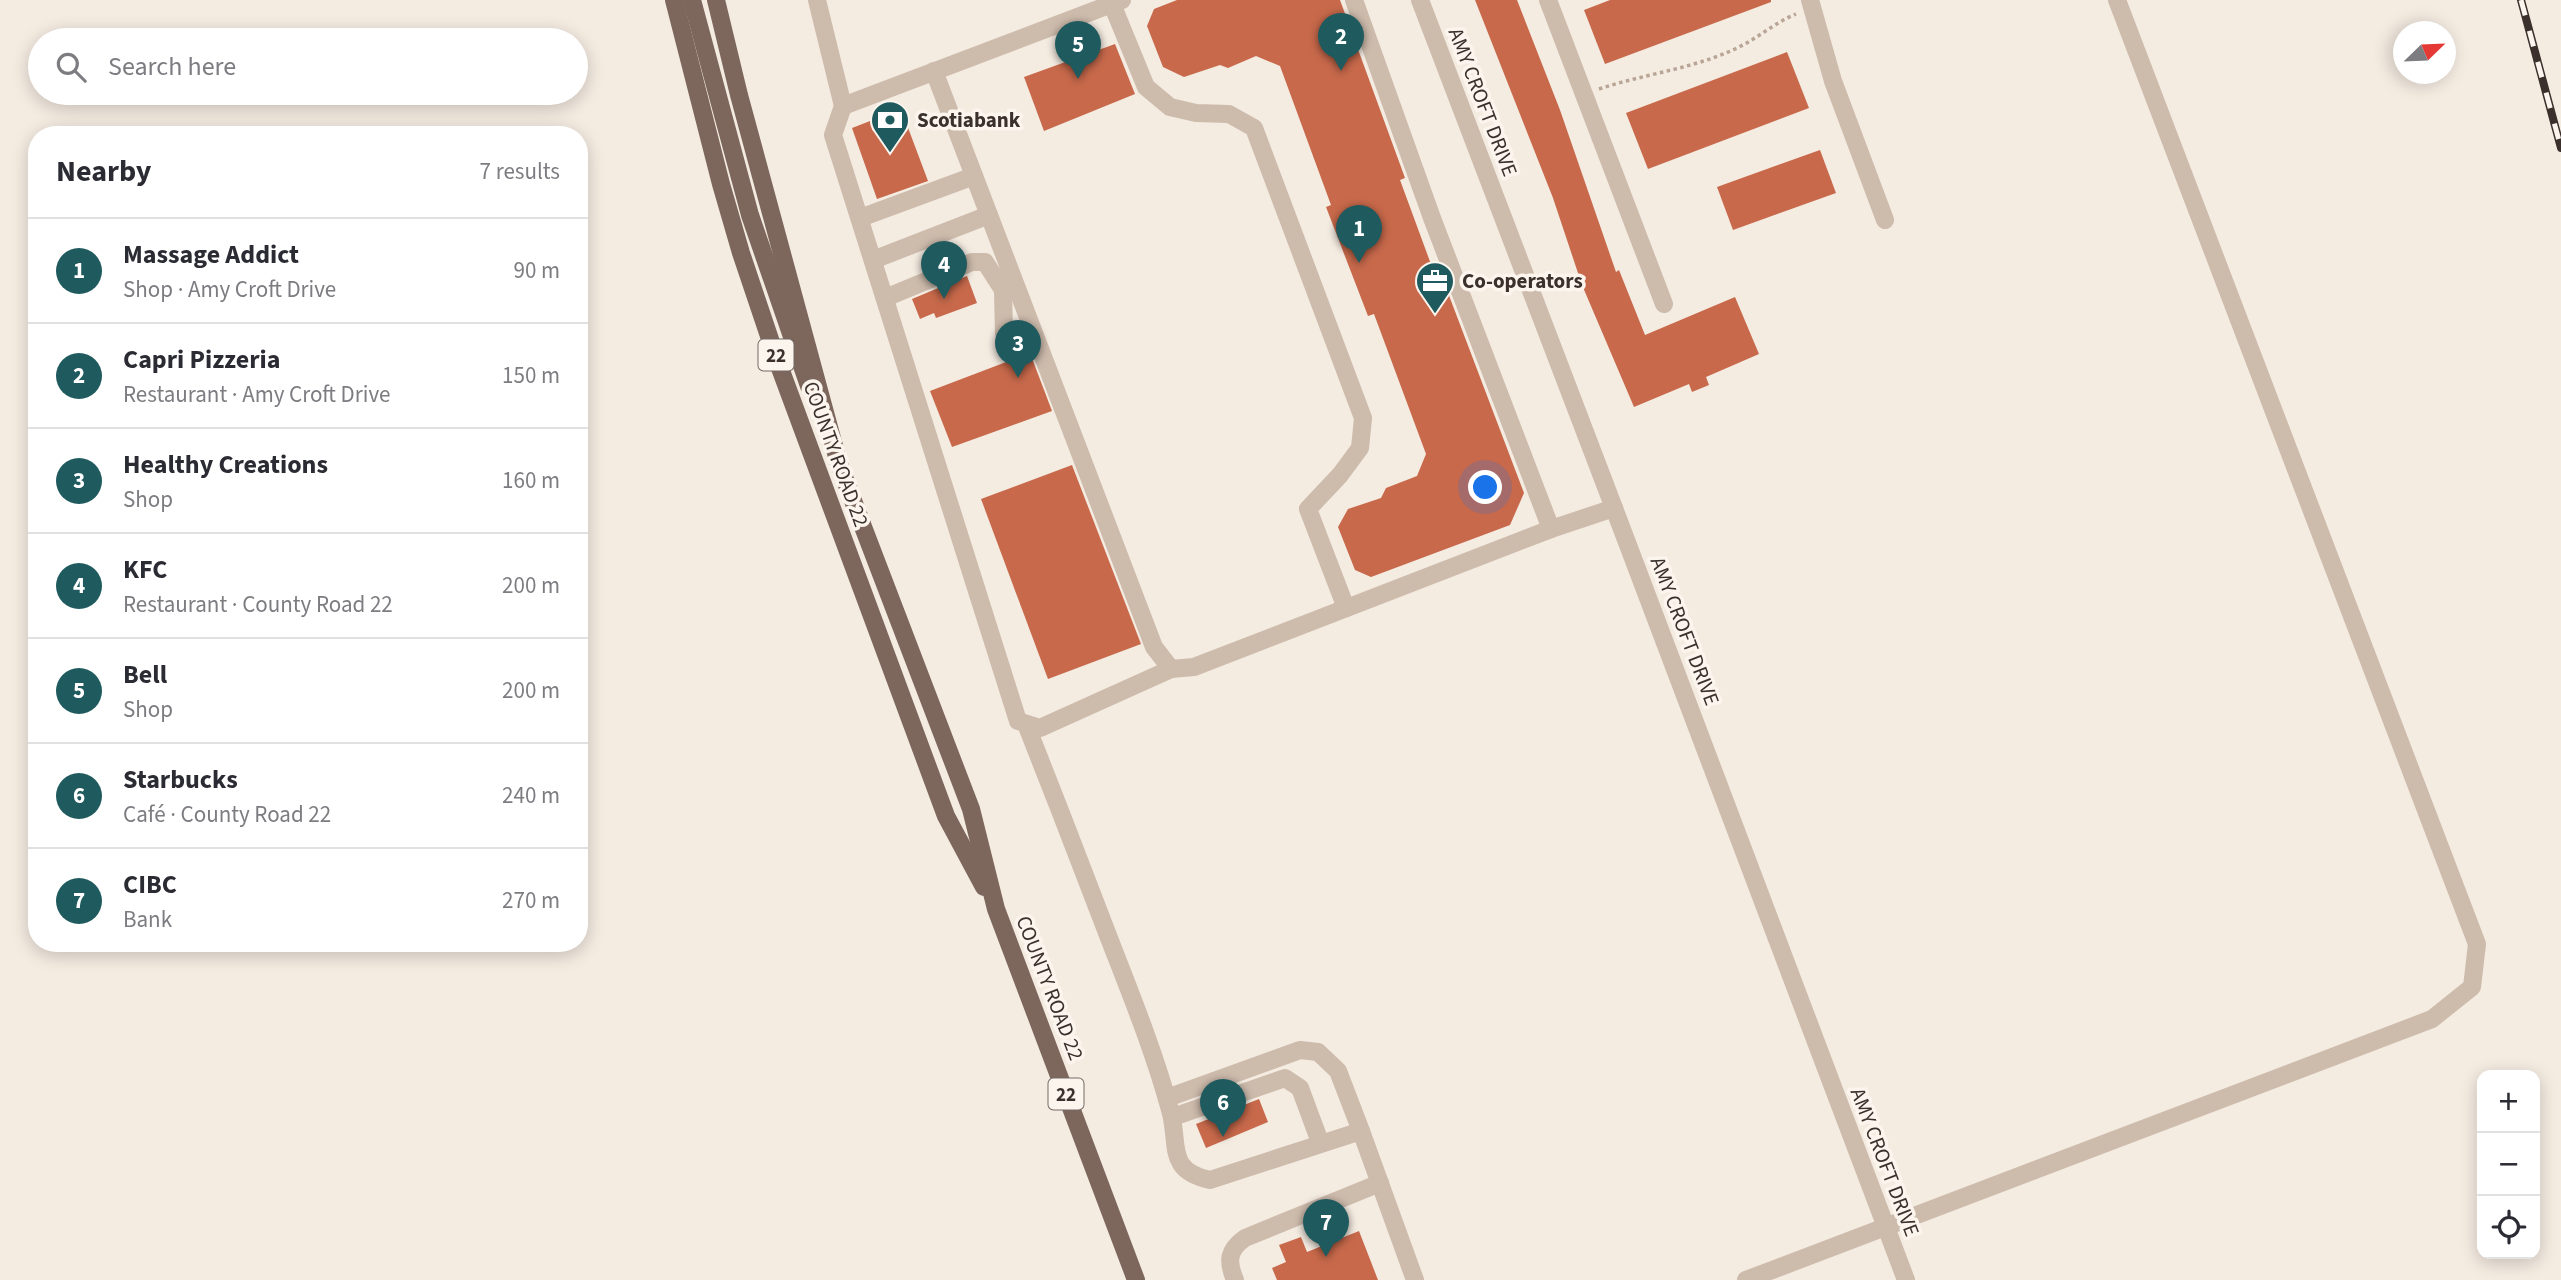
<!DOCTYPE html>
<html lang="en">
<head>
<meta charset="utf-8">
<style>
  :root { --surface:#fff; --page:#f7f7f7; --text:#2b2b33; --muted:#7c7c81; --line:#e1e1e2; --accent:#1f5a5e }
  body { margin:0; font-family:"Source Sans 3",sans-serif; background:var(--page); color:var(--text) }
  .controls { position:absolute; right:21px; bottom:21px; display:grid; overflow:hidden; border-radius:14px; box-shadow:0 4px 18px #0003 }
  .controls button { width:63px; height:63px; display:grid; place-items:center; padding:0; border:0; border-bottom:2px solid var(--line); background:var(--surface); color:var(--text); font:35px sans-serif }
  .compass { position:absolute; left:2393px; top:21px; width:63px; height:63px; border-radius:50%; background:var(--surface); box-shadow:0 4px 18px #0003; rotate:67deg }
  .you { position:absolute; left:1486px; top:488px; width:24px; height:24px; margin:-18px; border:5px solid #fff; border-radius:50%; background:#1a73e8; box-shadow:0 0 0 10px #1a73e833 }
  .badge { display:grid; place-items:center; width:46px; height:46px; border-radius:50%; background:var(--accent); color:#fff; font-size:23px; font-weight:700 }
  .pin { position:absolute; translate:-50% -58px; filter:drop-shadow(0 2px 4px #0008) }
  .pin::after { content:''; position:absolute; top:37px; width:24px; height:21px; background:inherit; clip-path:polygon(0 0,100% 0,50% 100%) }
  .list { margin:0; padding:0; list-style:none }
  h2 { display:flex; justify-content:space-between; align-items:center; height:91px; margin:0; padding:0 28px; font-size:30px }
  h2 small { font-size:23px; font-weight:400; color:var(--muted) }
  .list li { display:grid; grid-template-columns:46px 1fr auto; gap:21px; align-items:center; box-sizing:border-box; height:105px; padding:0 28px; border-top:2px solid var(--line) }
  .list b { display:block; font-size:26px; white-space:nowrap }
  .list p { margin:0; font-size:23px; white-space:nowrap; color:var(--muted) }
  .list em { font-size:23px; font-style:normal; color:var(--muted) }
  .icon { flex:none; width:38px; height:38px; fill:none; stroke:currentColor; stroke-width:2; stroke-linecap:round; stroke-linejoin:round }
  .map { position:relative; flex:none; width:2561px; height:1280px; overflow:hidden }
  .search { position:absolute; background:var(--surface); box-shadow:0 4px 18px #0003; left:28px; top:28px; width:560px; height:77px; display:flex; align-items:center; gap:18px; box-sizing:border-box; padding:0 24px; border-radius:38px; color:var(--muted); font-size:26px }
  .panel { position:absolute; background:var(--surface); box-shadow:0 4px 18px #0003; left:28px; top:126px; width:560px; height:826px; border-radius:28px }
  .map>svg:first-child { display:block }
  .building { fill:#c8694b }
  .lines { fill:none; stroke-linecap:round; stroke-linejoin:round }
  .path { stroke:#b9a596; stroke-width:3.5; stroke-dasharray:3.5 3.5; stroke-linecap:butt }
  .minor { stroke:#cdbbac; stroke-width:18 }
  .major { stroke:#7d675c; stroke-width:18 }
  .rail-casing { stroke:#3b302b; stroke-width:8 }
  .rail { stroke:#fbf5ee; stroke-width:5; stroke-dasharray:16; stroke-linecap:butt }
  .labels { text-anchor:middle; stroke-width:7; stroke-linejoin:round; paint-order:stroke }
  .shield { fill:#fbf5ee; stroke:#756b66; stroke-width:2 }
  .shield-label { font-size:19px; font-weight:bold; fill:#3b302b }
  .street-label { font-size:21px; fill:#3b302b; stroke:#fbf5ee }
  .poi-label { font-size:21px; font-weight:bold; fill:#3b302b; stroke:#fbf5ee; text-anchor:start }
</style>
</head>
<body>
<div class="map">
<svg width="2561" height="1280" viewBox="0 0 2561 1280">
  <rect width="100%" height="100%" fill="#f4ebe1"/>
  <g class="building">
    <polygon points="1177,0 1340,0 1405,178 1400,180 1439,286 1445,285 1524,493 1510,525 1371,577 1355,570 1338,527 1348,509 1381,498 1386,488 1417,476 1426,454 1374,314 1368,316 1326,207 1331,205 1280,66 1256,56 1228,68 1220,65 1184,77 1163,67 1147,26 1154,9"/>
    <polygon points="1475,0 1517,0 1560,110 1616,272 1619,270 1645,335 1735,297 1759,354 1706,377 1709,385 1692,392 1689,384 1634,407 1582,285 1553,198"/>
    <polygon points="1610,0 1771,0 1771,2 1605,64 1584,10"/>
    <polygon points="1115,44 1135,94 1044,131 1024,77"/>
    <polygon points="1787,52 1809,108 1648,169 1626,113"/>
    <polygon points="901,109 928,181 877,199 852,128"/>
    <polygon points="1820,150 1836,193 1733,230 1717,187"/>
    <polygon points="967,276 977,303 936,318 934,313 920,319 912,299"/>
    <polygon points="1030,353 1052,411 952,447 930,391"/>
    <polygon points="1072,465 1141,644 1048,679 981,499"/>
    <polygon points="1259,1099 1268,1122 1206,1148 1196,1124"/>
    <polygon points="1359,1231 1378,1280 1277,1280 1272,1268 1286,1262 1279,1245 1301,1237 1307,1252"/>
  </g>
  <g class="lines">
    <path class="path" d="M1599,89c45,-15 93,-20 136,-40 22,-10 39,-26 61,-35"/>
    <g class="minor">
      <polyline points="817,0 843,106 1122,0"/>
      <polyline points="1354,0 1432,218 1551,529"/>
      <polyline points="1420,0 1614,508 1906,1280"/>
      <polyline points="1548,0 1664,304"/>
      <polyline points="1810,0 1833,81 1885,220"/>
      <polyline points="1112,4 1146,87 1170,107 1196,113 1229,114 1254,128 1363,418 1360,448 1340,475 1308,509 1346,608"/>
      <polyline points="934,71 1154,647 1171,669 1194,667 1551,529 1614,508"/>
      <polyline points="843,106 833,135 1018,721 1040,728 1171,669"/>
      <polyline points="860,218 974,176"/>
      <polyline points="873,260 989,215"/>
      <polyline points="885,298 972,262 985,262 1003,290 1004,334"/>
      <path d="M1026,724c28,71 56,143 83,214 22,57 45,113 61,172 10,34 -5,60 40,70l151,-49 54,149"/>
      <polyline points="1167,1098 1300,1050 1318,1052 1338,1071 1361,1131"/>
      <polyline points="1173,1117 1285,1078 1300,1088 1320,1142"/>
      <path d="M1235,1280c-8,-19 -7,-30 10,-42l135,-55"/>
      <polyline points="1746,1280 2432,1019 2472,987 2477,944 2117,0"/>
    </g>
    <g class="major">
      <polyline points="674,0 721,184 741,253 777,360 946,816 984,887"/>
      <polyline points="692,0 750,215 809,386"/>
      <polyline points="716,0 739,95 839,464 971,809 996,909 1136,1280"/>
    </g>
    <defs>
      <polyline id="rail" points="2521,0 2561,148"/>
    </defs>
    <use href="#rail" class="rail-casing"/>
    <use href="#rail" class="rail"/>
  </g>
  <defs>
    <symbol id="bank-pin" viewBox="-11 -11 22 30"><path d="M0 17L-7.5 6A9.5 9.5 0 1 1 7.5 6Z" fill="#1f5a5e" stroke="#fbf5ee"/><path d="M-6-4H6V4H-6ZM0-2.3a2.3 2.3 0 1 0 0 4.6a2.3 2.3 0 1 0 0-4.6Z" fill="#fff"/></symbol>
    <symbol id="office-pin" viewBox="-11 -11 22 30"><path d="M0 17L-7.5 6A9.5 9.5 0 1 1 7.5 6Z" fill="#1f5a5e" stroke="#fbf5ee"/><path d="M-6-3h4V-5.5h4V-3h4V5H-6ZM-1-4.5V-3h2v-1.5ZM-6 0V1H6V0Z" fill="#fff"/></symbol>
  </defs>
  <g fill-rule="evenodd">
    <use href="#bank-pin" x="868" y="98" width="44" height="60"/>
    <use href="#office-pin" x="1413" y="259" width="44" height="60"/>
  </g>
  <g class="labels">
    <g class="shield">
      <rect x="758.5" y="339.5" width="35" height="31" rx="5"/>
      <rect x="1048.5" y="1078.5" width="35" height="31" rx="5"/>
    </g>
    <g class="shield-label">
      <text x="776" y="362">22</text>
      <text x="1066" y="1101">22</text>
    </g>
    <g class="street-label">
      <text transform="translate(1483 102) rotate(69)" y="7">AMY CROFT DRIVE</text>
      <text transform="translate(836 454) rotate(70)" y="7">COUNTY ROAD 22</text>
      <text transform="translate(1685 631) rotate(69)" y="7">AMY CROFT DRIVE</text>
      <text transform="translate(1050 988) rotate(69)" y="7">COUNTY ROAD 22</text>
      <text transform="translate(1885 1162) rotate(69)" y="7">AMY CROFT DRIVE</text>
    </g>
    <g class="poi-label">
      <text x="917" y="127">Scotiabank</text>
      <text x="1462" y="288">Co-operators</text>
    </g>
  </g>
</svg>
<div class="controls">
<button>+</button>
<button>−</button>
<button><svg class="icon" aria-label="locate" viewBox="0 0 24 24"><circle cx="12" cy="12" r="6"/><path d="M12 2v4M12 18v4M2 12h4M18 12h4"/></svg></button>
</div>
<svg class="compass" viewBox="-18 -18 36 36"><path d="M0-13l5 13h-10z" fill="#e53935"/><path d="M0 13l5-13h-10z" fill="#7c7c81"/></svg>
<div class="you"></div>
<div class="pin badge" style="left:1359px;top:263px">1</div>
<div class="pin badge" style="left:1341px;top:71px">2</div>
<div class="pin badge" style="left:1018px;top:378px">3</div>
<div class="pin badge" style="left:944px;top:299px">4</div>
<div class="pin badge" style="left:1078px;top:79px">5</div>
<div class="pin badge" style="left:1223px;top:1137px">6</div>
<div class="pin badge" style="left:1326px;top:1257px">7</div>
<div class="search"><svg class="icon" aria-label="search" viewBox="0 0 24 24"><circle cx="10" cy="10" r="6"/><path d="M15 15l6 6"/></svg>Search here</div>
<section class="panel">
<h2>Nearby<small>7 results</small></h2>
<ul class="list">
<li><span class="badge">1</span><div><b>Massage Addict</b><p>Shop · Amy Croft Drive</p></div><em>90 m</em></li>
<li><span class="badge">2</span><div><b>Capri Pizzeria</b><p>Restaurant · Amy Croft Drive</p></div><em>150 m</em></li>
<li><span class="badge">3</span><div><b>Healthy Creations</b><p>Shop</p></div><em>160 m</em></li>
<li><span class="badge">4</span><div><b>KFC</b><p>Restaurant · County Road 22</p></div><em>200 m</em></li>
<li><span class="badge">5</span><div><b>Bell</b><p>Shop</p></div><em>200 m</em></li>
<li><span class="badge">6</span><div><b>Starbucks</b><p>Café · County Road 22</p></div><em>240 m</em></li>
<li><span class="badge">7</span><div><b>CIBC</b><p>Bank</p></div><em>270 m</em></li>
</ul>
</section>
</div>
</body>
</html>
